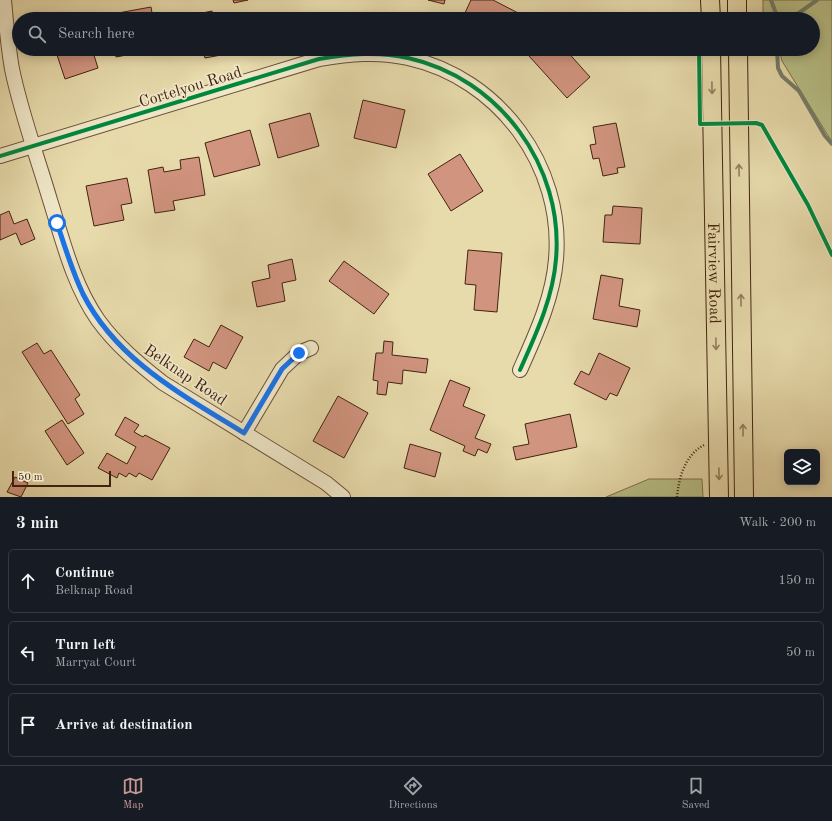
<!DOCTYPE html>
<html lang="en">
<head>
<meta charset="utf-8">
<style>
  :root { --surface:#171b24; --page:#242831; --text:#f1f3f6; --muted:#9ea1a6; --line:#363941; --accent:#c59692 }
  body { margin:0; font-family:"Old Standard TT",serif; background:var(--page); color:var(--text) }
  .controls { position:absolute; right:12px; bottom:12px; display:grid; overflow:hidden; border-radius:6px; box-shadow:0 2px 10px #0003 }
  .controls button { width:36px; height:36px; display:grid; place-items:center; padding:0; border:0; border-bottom:1px solid var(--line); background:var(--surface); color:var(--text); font:20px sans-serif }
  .scale { position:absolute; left:12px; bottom:10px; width:99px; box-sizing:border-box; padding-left:4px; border:2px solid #432310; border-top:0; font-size:11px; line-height:14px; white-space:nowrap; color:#432310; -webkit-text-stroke:3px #efe7c8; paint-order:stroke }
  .stop { position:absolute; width:12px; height:12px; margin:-9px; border:3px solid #1a73e8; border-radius:50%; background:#fff }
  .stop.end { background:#1a73e8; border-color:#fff; box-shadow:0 1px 4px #0008 }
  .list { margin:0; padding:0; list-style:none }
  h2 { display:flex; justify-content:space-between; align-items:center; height:52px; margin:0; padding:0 16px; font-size:17px }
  h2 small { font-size:13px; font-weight:400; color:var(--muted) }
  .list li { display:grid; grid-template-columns:26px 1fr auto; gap:12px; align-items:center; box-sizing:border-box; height:64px; margin:0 8px 8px; padding:0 8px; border:1px solid var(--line); border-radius:6px }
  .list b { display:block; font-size:15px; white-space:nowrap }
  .list p { margin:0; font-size:13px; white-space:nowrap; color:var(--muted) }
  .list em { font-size:13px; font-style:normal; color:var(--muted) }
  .icon { flex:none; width:22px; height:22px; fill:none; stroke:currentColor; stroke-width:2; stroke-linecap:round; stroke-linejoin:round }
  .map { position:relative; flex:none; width:832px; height:497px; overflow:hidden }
  .search { position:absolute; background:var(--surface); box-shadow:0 2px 10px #0003; left:12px; right:12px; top:12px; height:44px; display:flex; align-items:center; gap:10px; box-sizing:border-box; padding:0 14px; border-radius:22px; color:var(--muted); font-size:15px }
  .sheet { height:268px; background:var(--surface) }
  nav { display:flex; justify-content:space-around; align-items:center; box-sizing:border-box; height:56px; border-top:1px solid var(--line); background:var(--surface); font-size:11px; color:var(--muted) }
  nav a { display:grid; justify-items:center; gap:2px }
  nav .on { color:var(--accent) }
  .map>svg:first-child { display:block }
  .green { fill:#b8bf87; stroke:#7e714c }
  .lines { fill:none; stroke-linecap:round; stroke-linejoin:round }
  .stream { stroke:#767e69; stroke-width:4 }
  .building { fill:#d1947f; stroke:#432310 }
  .minor-casing { stroke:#6c5137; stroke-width:16 }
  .major-casing { stroke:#432310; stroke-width:20 }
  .path { stroke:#432310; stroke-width:2.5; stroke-dasharray:1 2; stroke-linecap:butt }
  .minor { stroke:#efe7c8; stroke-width:14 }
  .major { stroke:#e7daab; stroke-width:18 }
  .cycleway-casing { stroke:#efe7c8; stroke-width:6 }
  .cycleway { stroke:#00873e; stroke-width:4 }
  .oneway { stroke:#957e5e }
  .route { stroke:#1a73e8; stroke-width:5 }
  .labels { text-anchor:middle; stroke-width:3.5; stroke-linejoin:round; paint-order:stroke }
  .street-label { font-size:16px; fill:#432310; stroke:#efe7c8 }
</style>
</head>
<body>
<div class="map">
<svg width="832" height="497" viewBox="0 0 832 497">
  <rect width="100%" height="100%" fill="#e7daab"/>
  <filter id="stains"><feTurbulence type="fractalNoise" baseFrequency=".005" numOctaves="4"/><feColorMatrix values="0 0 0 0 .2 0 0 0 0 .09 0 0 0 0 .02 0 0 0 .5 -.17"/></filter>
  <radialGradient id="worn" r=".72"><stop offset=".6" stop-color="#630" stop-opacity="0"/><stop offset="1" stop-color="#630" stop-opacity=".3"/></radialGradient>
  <g class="green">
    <polygon points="763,0 832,0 832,142 782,61 779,49 813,49 813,19 765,19 763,15"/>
    <polygon points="649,479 702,479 703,497 606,497"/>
  </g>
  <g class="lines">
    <g class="stream">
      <polyline points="771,0 778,19"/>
      <polyline points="778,17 796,15 817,0"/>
      <polyline points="777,49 778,68 782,76 799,91 825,136 832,144"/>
    </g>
  </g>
  <g class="building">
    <polygon points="233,0 248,0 234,3"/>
    <polygon points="428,0 445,0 444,4"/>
    <polygon points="471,0 493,0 522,15 519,19 472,19 464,15"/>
    <polygon points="151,7 153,19 120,19 118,13"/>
    <polygon points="212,11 214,19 173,19"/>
    <polygon points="75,49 92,49 98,68 65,79 57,55"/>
    <polygon points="114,49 158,49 116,57"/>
    <polygon points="174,49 194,49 174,53"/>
    <polygon points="203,49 219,49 221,55 205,58"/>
    <polygon points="538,49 565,49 590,77 567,98 529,56"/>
    <polygon points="363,100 405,110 396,148 354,138"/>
    <polygon points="310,113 319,146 278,158 269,124"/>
    <polygon points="616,123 625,167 617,168 618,173 603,176 599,158 593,159 590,145 596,144 593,127"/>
    <polygon points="250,130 260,165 214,177 205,143"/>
    <polygon points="460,154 483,191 451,211 428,174"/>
    <polygon points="199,157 205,195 173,201 175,210 155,213 148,170 163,167 164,172 181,169 180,160"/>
    <polygon points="127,178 132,203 121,205 124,220 94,226 86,186"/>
    <polygon points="613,206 642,208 640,244 603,242 605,215 612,215"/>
    <polygon points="9,211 14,224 27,219 35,239 21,245 16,233 0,240 0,215"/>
    <polygon points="468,250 502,253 497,312 474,310 476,285 465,284"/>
    <polygon points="292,259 296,280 282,283 285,301 257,307 252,282 270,278 268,265"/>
    <polygon points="344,261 389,294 374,314 329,281"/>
    <polygon points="601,275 623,279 619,306 640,310 637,327 593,319"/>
    <polygon points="221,325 243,337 226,369 213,362 209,371 184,357 194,339 209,347"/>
    <polygon points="384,341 393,342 392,355 428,359 426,373 403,370 402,384 388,382 386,395 377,394 378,381 373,380 376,353 383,353"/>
    <polygon points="37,343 44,354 51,350 80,395 75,399 84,414 68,424 22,352"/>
    <polygon points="599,353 630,368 617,396 610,393 606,400 574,384 581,371 589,375"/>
    <polygon points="450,380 470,388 463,406 485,415 475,438 491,444 487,453 478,449 475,456 463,451 465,446 430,430"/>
    <polygon points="338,396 368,413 344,458 313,441"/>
    <polygon points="570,414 577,447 516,460 513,447 529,444 525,424"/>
    <polygon points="125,417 139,425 134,432 143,437 145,435 170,448 152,480 139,473 136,477 129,473 126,477 119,473 117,478 98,468 107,453 127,464 136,447 115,435"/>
    <polygon points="62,420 84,453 67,465 45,431"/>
    <polygon points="410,444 441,453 435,477 404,468"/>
    <polygon points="15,477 28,483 21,497 7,492"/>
  </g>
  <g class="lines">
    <defs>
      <g id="minor">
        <path d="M4,0c2,23 4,46 8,69 9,44 25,87 38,131 13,41 23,84 48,120 18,25 41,44 65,63l163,100 17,14"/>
        <path d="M0,156l319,-97c30,-5 59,-8 89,-1 91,20 156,108 148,201 -3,39 -20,75 -36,111"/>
        <polyline points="244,433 282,369 299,353 311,348"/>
      </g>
      <g id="major">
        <polyline points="710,0 711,19"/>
        <polyline points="737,0 737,19"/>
        <path id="s1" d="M711,49l8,448"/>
        <polyline points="738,49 744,497"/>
      </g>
    </defs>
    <use href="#minor" class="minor-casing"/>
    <use href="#major" class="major-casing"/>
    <path class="path" d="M677,497c2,-20 8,-42 27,-52"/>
    <use href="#minor" class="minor"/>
    <use href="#major" class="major"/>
    <defs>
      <g id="cycleway">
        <polyline points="699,49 700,124 756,123 762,125 808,205 832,255"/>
        <path d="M0,156l319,-97c30,-5 59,-8 89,-1 91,20 156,108 148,201 -3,39 -20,75 -36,111"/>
      </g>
    </defs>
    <use href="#cycleway" class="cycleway-casing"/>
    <use href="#cycleway" class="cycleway"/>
  </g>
  <defs><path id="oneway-shaft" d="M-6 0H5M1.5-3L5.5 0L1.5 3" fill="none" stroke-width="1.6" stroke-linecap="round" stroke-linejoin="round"/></defs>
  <g class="oneway">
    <use href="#oneway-shaft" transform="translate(712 88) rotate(89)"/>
    <use href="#oneway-shaft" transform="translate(739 170) rotate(-91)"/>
    <use href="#oneway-shaft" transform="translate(741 300) rotate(-91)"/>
    <use href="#oneway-shaft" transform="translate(716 344) rotate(89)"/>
    <use href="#oneway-shaft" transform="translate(743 430) rotate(-91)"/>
    <use href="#oneway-shaft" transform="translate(719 474) rotate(89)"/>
  </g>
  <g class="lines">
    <path class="route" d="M57,223c8,24 15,48 26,71 34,67 100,101 161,139l38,-64 17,-16"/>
  </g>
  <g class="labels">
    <g class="street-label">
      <text transform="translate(190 86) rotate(-17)" y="6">Cortelyou Road</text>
      <text dy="6" stroke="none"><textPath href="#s1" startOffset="224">Fairview Road</textPath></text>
      <text transform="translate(186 374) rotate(34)" y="6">Belknap Road</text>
    </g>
  </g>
  <rect width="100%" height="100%" filter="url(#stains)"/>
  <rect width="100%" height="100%" fill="url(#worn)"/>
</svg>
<div class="controls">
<button><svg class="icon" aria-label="layers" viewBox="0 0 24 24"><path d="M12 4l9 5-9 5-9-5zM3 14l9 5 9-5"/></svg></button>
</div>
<div class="scale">50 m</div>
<div class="stop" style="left:57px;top:223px"></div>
<div class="stop end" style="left:299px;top:353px"></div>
<div class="search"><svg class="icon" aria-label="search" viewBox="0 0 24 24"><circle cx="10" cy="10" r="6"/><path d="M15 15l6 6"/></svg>Search here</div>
</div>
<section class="sheet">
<h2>3 min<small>Walk · 200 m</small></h2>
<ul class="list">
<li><svg class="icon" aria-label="ahead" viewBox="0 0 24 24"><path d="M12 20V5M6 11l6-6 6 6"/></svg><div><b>Continue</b><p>Belknap Road</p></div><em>150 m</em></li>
<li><svg class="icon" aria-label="left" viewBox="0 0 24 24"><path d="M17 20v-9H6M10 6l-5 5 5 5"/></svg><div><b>Turn left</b><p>Marryat Court</p></div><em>50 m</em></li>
<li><svg class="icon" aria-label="arrive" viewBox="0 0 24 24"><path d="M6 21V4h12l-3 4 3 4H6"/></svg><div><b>Arrive at destination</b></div></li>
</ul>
</section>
<nav>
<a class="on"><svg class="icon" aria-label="map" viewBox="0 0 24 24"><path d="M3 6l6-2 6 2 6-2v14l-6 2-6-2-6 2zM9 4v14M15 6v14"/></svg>Map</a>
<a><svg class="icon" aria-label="directions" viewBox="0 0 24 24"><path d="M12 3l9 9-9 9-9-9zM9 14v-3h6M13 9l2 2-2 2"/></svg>Directions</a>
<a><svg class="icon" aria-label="saved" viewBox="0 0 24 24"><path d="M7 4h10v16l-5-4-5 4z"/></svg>Saved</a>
</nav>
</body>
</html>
